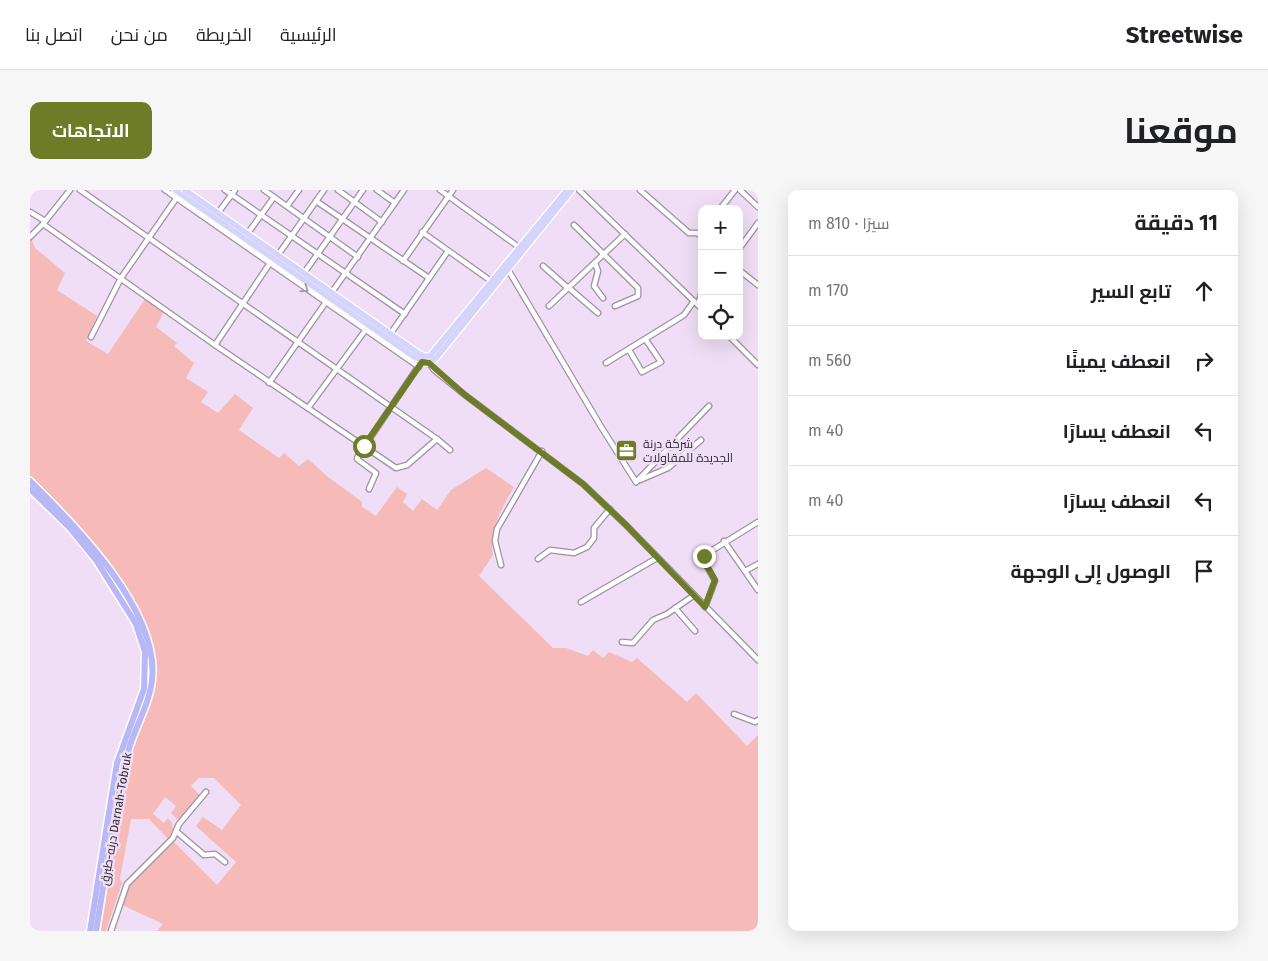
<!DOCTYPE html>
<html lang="ar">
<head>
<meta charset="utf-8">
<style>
  :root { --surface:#fff; --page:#f6f6f6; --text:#202124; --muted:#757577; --line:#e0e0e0; --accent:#6e7b27 }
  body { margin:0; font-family:"Fira Sans",Cairo,sans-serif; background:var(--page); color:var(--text); direction:rtl }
  .controls { position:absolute; right:15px; top:15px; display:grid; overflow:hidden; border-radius:10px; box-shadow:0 5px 20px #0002 }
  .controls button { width:45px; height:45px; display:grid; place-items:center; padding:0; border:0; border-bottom:1px solid var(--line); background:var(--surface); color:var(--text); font:25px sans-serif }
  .stop { position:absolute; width:15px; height:15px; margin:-11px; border:4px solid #6e7b27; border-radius:50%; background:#fff }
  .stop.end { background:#6e7b27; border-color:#fff; box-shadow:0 1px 5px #0008 }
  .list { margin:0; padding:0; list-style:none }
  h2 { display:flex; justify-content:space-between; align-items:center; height:65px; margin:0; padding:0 20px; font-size:21px }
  h2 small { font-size:16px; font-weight:400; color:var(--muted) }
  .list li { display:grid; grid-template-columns:32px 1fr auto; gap:15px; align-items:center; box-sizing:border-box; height:70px; padding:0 20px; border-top:1px solid var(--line) }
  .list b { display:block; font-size:19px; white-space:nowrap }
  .list em { font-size:16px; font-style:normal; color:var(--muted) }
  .icon { flex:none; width:28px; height:28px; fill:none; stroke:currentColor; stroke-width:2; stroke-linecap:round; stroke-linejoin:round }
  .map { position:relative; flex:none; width:728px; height:741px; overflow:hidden; direction:ltr; border-radius:10px }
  header { display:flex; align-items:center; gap:30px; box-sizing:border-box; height:70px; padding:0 25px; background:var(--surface); border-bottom:1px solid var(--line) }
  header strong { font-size:24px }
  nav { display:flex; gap:28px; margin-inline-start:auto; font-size:18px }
  .intro { display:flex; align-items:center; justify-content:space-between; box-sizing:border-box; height:120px; padding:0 30px }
  h1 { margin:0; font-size:35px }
  .button { padding:12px 22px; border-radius:10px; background:var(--accent); color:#fff; font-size:18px; font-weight:700 }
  main { display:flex; gap:30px; padding:0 30px }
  aside { flex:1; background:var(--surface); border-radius:10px; box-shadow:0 5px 20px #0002 }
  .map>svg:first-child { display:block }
  .green { fill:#f6bab8 }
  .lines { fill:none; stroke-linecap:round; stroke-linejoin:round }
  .minor-casing { stroke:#a090a6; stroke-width:7 }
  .major-casing { stroke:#fff; stroke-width:8 }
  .highway-casing { stroke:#fff; stroke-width:9 }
  .minor { stroke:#fff; stroke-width:4.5 }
  .major { stroke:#d5d4fa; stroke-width:5.5 }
  .highway { stroke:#b9b8f6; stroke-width:6 }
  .oneway { stroke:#a19fa2 }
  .route { stroke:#6e7b27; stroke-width:6 }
  .labels { text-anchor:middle; stroke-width:5; stroke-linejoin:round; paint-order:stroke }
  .poi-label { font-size:12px; fill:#2f2931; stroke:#efdef5; text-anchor:start }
  .street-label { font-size:12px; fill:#2f2931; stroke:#efdef5 }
</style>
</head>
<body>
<header>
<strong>Streetwise</strong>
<nav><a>الرئيسية</a><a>الخريطة</a><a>من نحن</a><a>اتصل بنا</a></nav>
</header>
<div class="intro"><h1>موقعنا</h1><a class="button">الاتجاهات</a></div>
<main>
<aside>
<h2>11 دقيقة<small>سيرًا · 810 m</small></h2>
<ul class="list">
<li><svg class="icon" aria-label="ahead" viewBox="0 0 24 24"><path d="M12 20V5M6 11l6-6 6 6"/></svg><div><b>تابع السير</b></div><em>170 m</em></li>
<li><svg class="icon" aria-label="right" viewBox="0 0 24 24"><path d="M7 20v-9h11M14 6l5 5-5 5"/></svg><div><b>انعطف يمينًا</b></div><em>560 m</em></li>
<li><svg class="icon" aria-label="left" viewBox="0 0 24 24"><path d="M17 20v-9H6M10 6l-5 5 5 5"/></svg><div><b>انعطف يسارًا</b></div><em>40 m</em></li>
<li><svg class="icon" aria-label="left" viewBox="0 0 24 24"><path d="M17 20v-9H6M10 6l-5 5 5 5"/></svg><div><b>انعطف يسارًا</b></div><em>40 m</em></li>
<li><svg class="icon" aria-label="arrive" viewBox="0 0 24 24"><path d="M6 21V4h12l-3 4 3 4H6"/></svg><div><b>الوصول إلى الوجهة</b></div></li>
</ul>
</aside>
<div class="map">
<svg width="728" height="741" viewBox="0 0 728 741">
  <rect width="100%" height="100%" fill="#efdef5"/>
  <path class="green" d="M0,46l5,12 30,25 -8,17 40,26 -11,25 22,13 37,-55 19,13 -8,15 21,16 -3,3 20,17 -8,15 22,14 -7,10 17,11 17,-19 18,14 -14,22 40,28 5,-5 15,13 9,-7 20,18 34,25v5l14,9 21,-29 10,7 -4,8 10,9 9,-12 15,11 14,-20 35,-22 28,19c-12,21 -25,42 -21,68l-14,21 74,72h13l22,8 5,-6 10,8 6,-6 23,10 5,-4 50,44 9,-9 51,53 11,-11v196h-601l6,-7 -41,-19c6,-28 32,-44 51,-64l44,44 19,-23 -40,-36 7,-9 19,13 19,-25 -27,-27h-15l-8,8 9,9 -21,26 -8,-8 5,-7 -11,-9 -12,17 11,9 4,-5 4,5 1,9 -5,7 -19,-20h-18l-11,60 2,4 -16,48h-7l27,-144 1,-23 5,-21 21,-53 2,-38 -5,-19 -7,-15 -61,-88 -52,-51z"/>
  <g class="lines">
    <defs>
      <g id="minor">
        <polyline points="40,0 13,34 185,155 366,278 377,275 407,249"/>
        <polyline points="50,0 407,249 420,260"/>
        <polyline points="135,0 389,177"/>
        <polyline points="195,0 375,124"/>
        <polyline points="234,0 328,67"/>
        <polyline points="308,0 352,32"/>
        <polyline points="347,0 365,13"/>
        <polyline points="410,0 490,58"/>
        <polyline points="549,0 672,119"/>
        <polyline points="610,0 659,43 667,43 672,47"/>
        <polyline points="710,0 728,17"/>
        <polyline points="286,11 399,88"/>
        <polyline points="257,16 269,0"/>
        <polyline points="690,19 705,0"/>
        <polyline points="0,22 15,31"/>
        <polyline points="188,23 205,0"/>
        <polyline points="544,35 608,98 608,106 585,116"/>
        <polyline points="392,42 461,91"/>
        <polyline points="218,43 244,7"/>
        <polyline points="0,47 13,34"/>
        <polyline points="709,59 728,33"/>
        <polyline points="248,65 294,0"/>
        <polyline points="373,71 423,0"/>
        <polyline points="565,73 568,81 564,96 573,108"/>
        <polyline points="513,76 538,98"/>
        <polyline points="477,78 570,235 606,292"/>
        <polyline points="709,80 728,95"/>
        <polyline points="274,83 333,0"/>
        <polyline points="539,98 568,123"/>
        <polyline points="300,105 374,0"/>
        <polyline points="668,115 672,101"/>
        <polyline points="519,116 595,44"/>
        <polyline points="361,143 418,61"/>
        <polyline points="699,146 728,175"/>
        <polyline points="61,147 91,88 152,0"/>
        <polyline points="185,155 240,73"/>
        <polyline points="599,160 612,182 631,172 616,150"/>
        <polyline points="398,172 404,180 435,205 553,294 596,335 728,470"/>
        <polyline points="576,173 654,125 664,111"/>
        <polyline points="239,193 296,112"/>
        <polyline points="278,218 337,138"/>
        <polyline points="610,290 638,278 671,250"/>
        <polyline points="606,292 679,216"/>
        <polyline points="339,299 346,283 327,269 328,266 394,168"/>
        <polyline points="694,351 728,400"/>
        <polyline points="508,369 520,360 544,363 557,357 564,348 564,338 580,319"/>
        <polyline points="471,375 465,351 467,339 512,261"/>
        <polyline points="715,381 728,374"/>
        <polyline points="551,412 627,368"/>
        <polyline points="675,417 685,391 673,369 673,366 728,332"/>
        <polyline points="645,418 665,441"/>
        <polyline points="592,452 603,453 623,430 637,424 663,406"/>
        <polyline points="704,524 725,532 728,530"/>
        <polyline points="147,642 174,665 185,664 195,672"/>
        <polyline points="81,741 97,694 143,648 149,634 176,602"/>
      </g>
      <g id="major">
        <polyline points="145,0 384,167 399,173 406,168 542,0"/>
        <polyline points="155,0 388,163 394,166 400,166 537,0"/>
      </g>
      <g id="highway">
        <path d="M0,291c45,44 130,130 122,199 -3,27 -20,52 -26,79 -13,56 -20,115 -30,172"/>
        <polyline points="0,299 40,338 66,370 106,434 115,462 114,499 87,573 60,741"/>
      </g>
    </defs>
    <use href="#minor" class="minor-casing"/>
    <use href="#major" class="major-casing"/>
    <use href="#highway" class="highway-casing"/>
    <use href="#minor" class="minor"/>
    <use href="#major" class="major"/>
    <use href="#highway" class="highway"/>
  </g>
  <defs><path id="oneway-chevron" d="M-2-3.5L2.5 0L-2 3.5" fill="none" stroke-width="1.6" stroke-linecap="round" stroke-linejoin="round" transform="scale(1.25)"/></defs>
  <use class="oneway" href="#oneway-chevron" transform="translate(275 99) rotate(35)"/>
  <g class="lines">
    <polyline class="route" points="334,256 392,172 399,173 435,205 553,294 596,335 675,417 685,390 673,369 674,366"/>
  </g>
  <defs>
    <symbol id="office-square" viewBox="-11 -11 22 22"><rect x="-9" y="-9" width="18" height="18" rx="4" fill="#6e7b27" stroke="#efdef5"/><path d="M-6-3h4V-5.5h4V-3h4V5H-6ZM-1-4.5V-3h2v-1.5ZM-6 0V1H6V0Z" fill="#fff"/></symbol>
  </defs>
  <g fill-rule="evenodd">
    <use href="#office-square" x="584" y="248" width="25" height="25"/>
  </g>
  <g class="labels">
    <g class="poi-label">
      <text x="613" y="258">شركة درنة<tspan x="613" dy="14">الجديدة للمقاولات</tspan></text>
    </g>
    <g class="street-label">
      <text transform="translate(86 629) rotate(-80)" y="4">درنه-طبرق Darnah-Tobruk</text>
    </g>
  </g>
</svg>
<div class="controls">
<button>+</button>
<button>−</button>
<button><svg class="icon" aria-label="locate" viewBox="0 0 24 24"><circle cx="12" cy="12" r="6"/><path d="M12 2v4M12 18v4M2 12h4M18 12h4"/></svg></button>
</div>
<div class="stop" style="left:334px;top:256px"></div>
<div class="stop end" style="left:674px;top:366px"></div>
</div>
</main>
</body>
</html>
